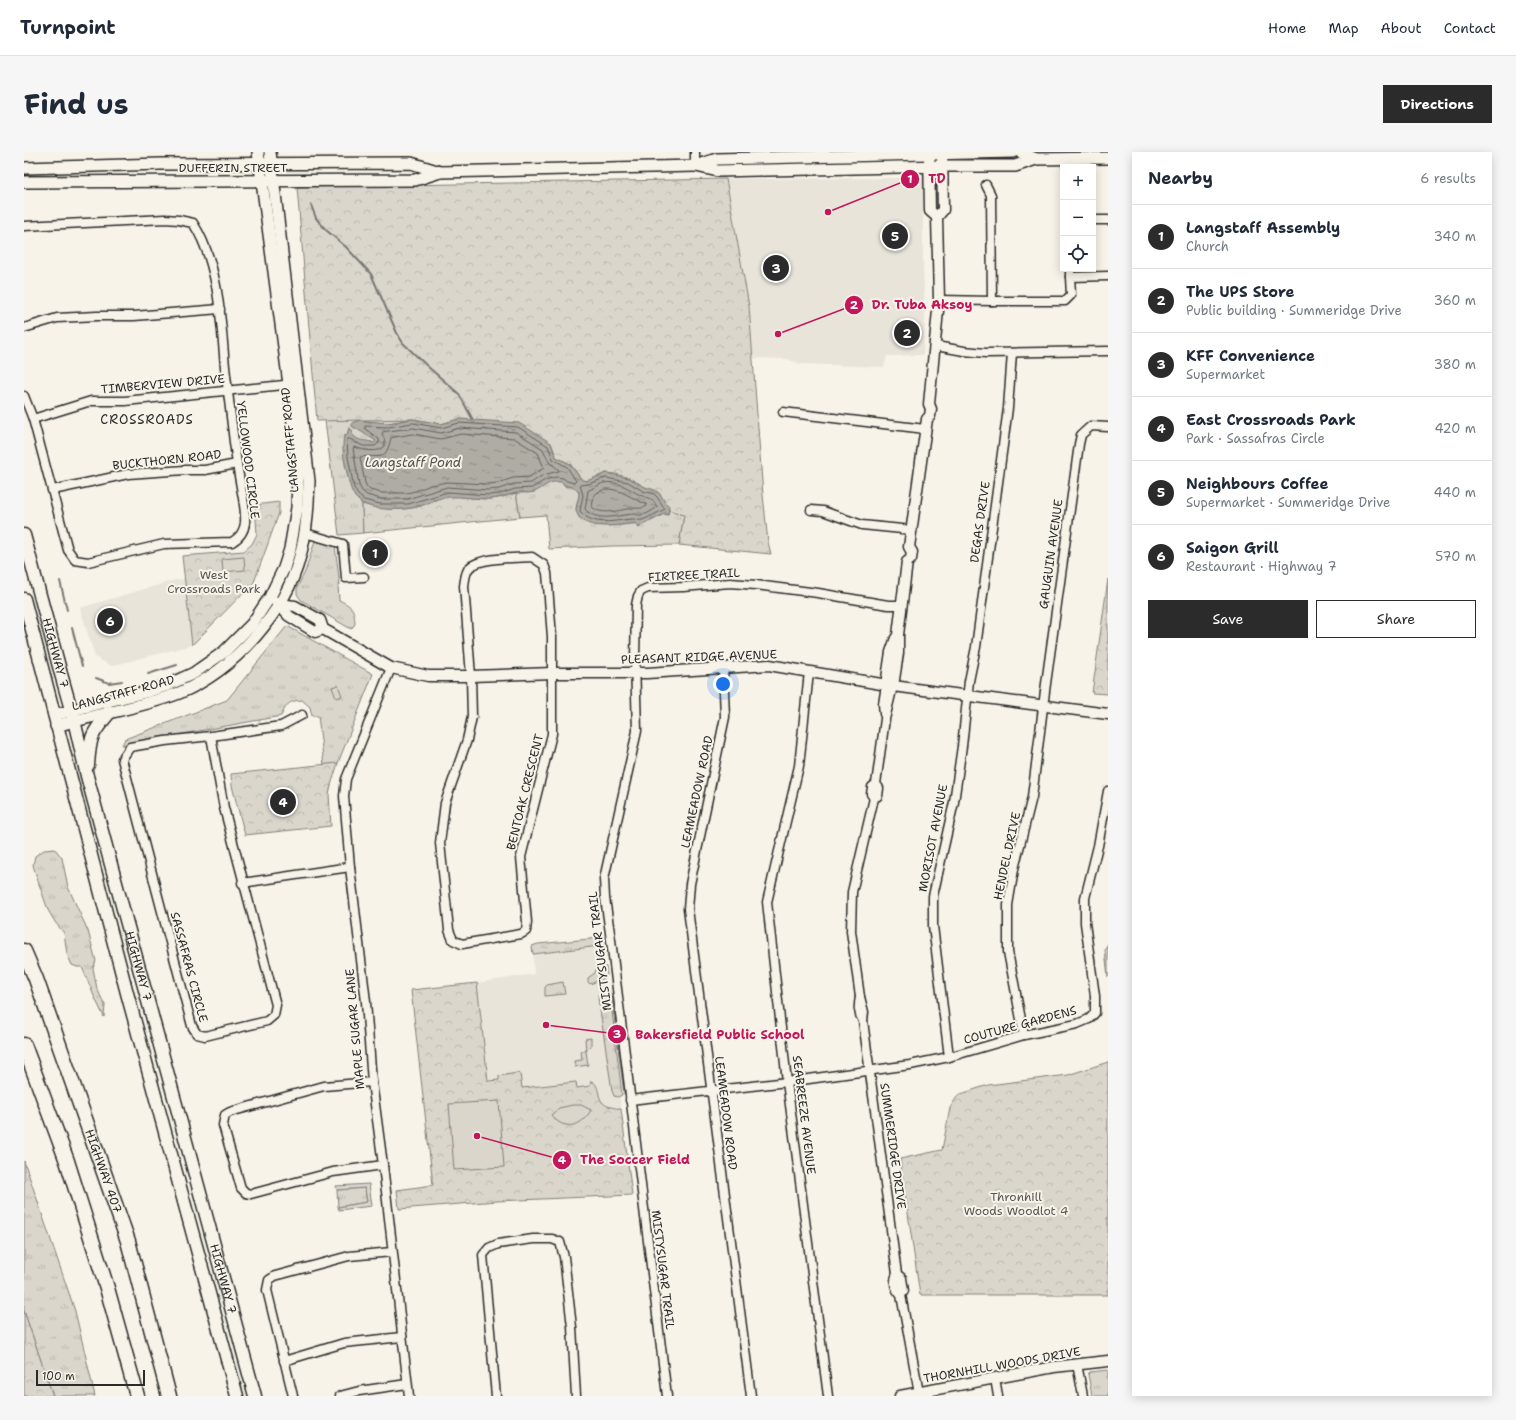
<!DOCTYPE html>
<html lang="en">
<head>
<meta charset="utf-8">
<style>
  :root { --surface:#fff; --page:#f6f6f7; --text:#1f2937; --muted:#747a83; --line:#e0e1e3; --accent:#2b2b2b }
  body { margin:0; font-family:"Shantell Sans",sans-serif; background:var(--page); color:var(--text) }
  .controls { position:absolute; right:12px; top:12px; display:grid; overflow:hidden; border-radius:0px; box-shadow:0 2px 10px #0003 }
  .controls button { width:36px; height:36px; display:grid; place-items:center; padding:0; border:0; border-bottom:1px solid var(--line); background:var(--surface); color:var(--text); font:20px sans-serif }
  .scale { position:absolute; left:12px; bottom:10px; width:109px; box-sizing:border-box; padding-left:4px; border:2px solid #2b2b2b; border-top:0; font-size:11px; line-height:14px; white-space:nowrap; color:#2b2b2b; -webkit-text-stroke:3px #f7f3e8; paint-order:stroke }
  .you { position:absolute; left:699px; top:532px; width:14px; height:14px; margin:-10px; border:3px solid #fff; border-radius:50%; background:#1a73e8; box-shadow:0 0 0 6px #1a73e833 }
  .badge { display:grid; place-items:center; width:26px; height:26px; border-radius:50%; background:var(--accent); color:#fff; font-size:13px; font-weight:700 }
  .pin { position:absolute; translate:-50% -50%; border:2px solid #fff; box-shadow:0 1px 4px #0006 }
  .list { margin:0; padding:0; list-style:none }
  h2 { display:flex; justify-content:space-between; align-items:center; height:52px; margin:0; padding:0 16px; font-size:17px }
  h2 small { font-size:13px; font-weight:400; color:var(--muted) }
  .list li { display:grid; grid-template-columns:26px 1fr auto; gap:12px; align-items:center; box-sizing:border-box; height:64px; padding:0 16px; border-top:1px solid var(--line) }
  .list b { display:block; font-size:15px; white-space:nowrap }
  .list p { margin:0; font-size:13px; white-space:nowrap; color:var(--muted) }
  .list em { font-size:13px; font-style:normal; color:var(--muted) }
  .actions { display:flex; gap:8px; padding:12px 16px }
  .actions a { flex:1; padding:9px 0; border:1px solid var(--accent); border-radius:0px; text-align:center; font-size:14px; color:var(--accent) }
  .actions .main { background:var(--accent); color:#fff }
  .icon { flex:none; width:22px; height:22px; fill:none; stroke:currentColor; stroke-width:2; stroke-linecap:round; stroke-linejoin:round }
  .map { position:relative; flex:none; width:1084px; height:1244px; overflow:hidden; border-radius:0px }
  header { display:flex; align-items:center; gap:24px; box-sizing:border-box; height:56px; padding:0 20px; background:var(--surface); border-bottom:1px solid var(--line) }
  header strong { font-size:19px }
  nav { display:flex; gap:22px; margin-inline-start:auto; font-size:14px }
  .intro { display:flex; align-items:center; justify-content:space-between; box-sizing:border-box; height:96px; padding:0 24px }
  h1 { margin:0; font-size:28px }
  .button { padding:10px 18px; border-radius:0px; background:var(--accent); color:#fff; font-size:14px; font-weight:700 }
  main { display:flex; gap:24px; padding:0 24px }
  aside { flex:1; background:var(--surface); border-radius:0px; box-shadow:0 2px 10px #0003 }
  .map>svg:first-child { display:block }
  .built { fill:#e8e4da }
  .grass { fill:url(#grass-tufts); stroke:#82807c }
  .forest { fill:url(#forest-crowns); stroke:#82807c }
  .pitch { fill:#dad6cc; stroke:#82807c }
  .water { fill:url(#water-ripples); stroke:#7a7874 }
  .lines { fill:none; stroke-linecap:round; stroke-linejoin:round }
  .shore { stroke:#605f5b; stroke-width:1 }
  .stream { stroke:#7a7874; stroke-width:2 }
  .minor-casing { stroke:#2b2b2b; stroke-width:11 }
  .tertiary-casing { stroke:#2b2b2b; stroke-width:13 }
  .secondary-casing { stroke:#2b2b2b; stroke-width:14 }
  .primary-casing { stroke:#2b2b2b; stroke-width:15 }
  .motorway-casing { stroke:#2b2b2b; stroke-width:17 }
  .minor { stroke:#f7f3e8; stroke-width:8 }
  .tertiary { stroke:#f7f3e8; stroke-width:10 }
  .secondary { stroke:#f7f3e8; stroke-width:11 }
  .primary { stroke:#f7f3e8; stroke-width:12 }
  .motorway { stroke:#f7f3e8; stroke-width:14 }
  .labels { text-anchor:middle; stroke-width:4; stroke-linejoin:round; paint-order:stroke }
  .street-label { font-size:12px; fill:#2b2b2b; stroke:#f7f3e8 }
  .park-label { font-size:12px; fill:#575653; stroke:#f7f3e8 }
  .neighbourhood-label { font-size:13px; letter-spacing:1px; fill:#2b2b2b; stroke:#f7f3e8 }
  .water-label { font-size:13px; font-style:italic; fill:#53524f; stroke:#f7f3e8 }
  .leader { fill:none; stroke:#c2185b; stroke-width:1.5 }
  .callout-dot { fill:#c2185b; stroke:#f7f3e8; stroke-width:1.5 }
  .mark-label { font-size:12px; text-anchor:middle; font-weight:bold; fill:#fff }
  .callout-label { font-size:13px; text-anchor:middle; font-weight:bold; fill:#c2185b; stroke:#f7f3e8; stroke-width:4; stroke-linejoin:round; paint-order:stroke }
</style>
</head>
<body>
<header>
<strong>Turnpoint</strong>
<nav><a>Home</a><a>Map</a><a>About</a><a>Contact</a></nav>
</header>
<div class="intro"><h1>Find us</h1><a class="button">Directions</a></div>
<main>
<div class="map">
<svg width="1084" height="1244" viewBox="0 0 1084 1244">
  <defs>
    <pattern id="grass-tufts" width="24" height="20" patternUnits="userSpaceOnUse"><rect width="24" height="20" fill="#dad6cc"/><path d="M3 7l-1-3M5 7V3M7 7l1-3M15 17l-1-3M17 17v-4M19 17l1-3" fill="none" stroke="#bbb8af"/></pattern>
    <pattern id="forest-crowns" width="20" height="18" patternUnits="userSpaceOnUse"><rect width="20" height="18" fill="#dad6cc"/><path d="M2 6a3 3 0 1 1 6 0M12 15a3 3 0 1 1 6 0" fill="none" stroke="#bbb8af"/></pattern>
    <pattern id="water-ripples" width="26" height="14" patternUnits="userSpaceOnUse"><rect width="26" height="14" fill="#afaca4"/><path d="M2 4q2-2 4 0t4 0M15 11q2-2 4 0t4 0" fill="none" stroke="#8f8c86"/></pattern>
  </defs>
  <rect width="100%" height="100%" fill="#f7f3e8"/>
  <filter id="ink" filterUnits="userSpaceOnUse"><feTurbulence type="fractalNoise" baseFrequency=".025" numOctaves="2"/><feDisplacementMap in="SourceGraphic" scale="8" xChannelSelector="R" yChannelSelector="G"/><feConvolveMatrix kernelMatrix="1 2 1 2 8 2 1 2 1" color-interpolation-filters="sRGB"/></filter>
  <g filter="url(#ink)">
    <g class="built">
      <polygon points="899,26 899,111 901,166 899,203 863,204 860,215 777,212 763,207 728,206 725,154 702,27"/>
      <polygon points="161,427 168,493 87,514 71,505 56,456 151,428"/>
      <polygon points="576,794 597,957 588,955 579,951 575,942 574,934 567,930 567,934 552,936 552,930 498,936 475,924 475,928 464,929 453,831 510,822 509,802"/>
    </g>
    <g class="grass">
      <path d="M389,267l-25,4 -17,14 5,4 -2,2c-4,-2 -6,-1 -10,-1 -8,-2 -12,-7 -15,-13l-2,6 8,62 7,7 1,29 -24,2 -14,-115z"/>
      <path d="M532,329l6,1 3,4 8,1 6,5c1,6 -5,15 -2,21 8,18 40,12 55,11 4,-1 8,1 12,-1 7,-1 13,-5 20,-9l4,1 1,-5 15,5 -5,30 -67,1 -63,3 -3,-34 -26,2 -4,-24 18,-1 13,-9z"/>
      <path d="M292,386l19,8 5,39h-2l1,15c14,7 15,8 16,24l-4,5 -50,-29 -4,-6v-6l8,-16z"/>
      <path d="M263,474l86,48 -35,89 -14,2 -6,-49h-6l-2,-9 -8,-7c-14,1 -15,4 -21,16l-159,29 3,-6 102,-39z"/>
      <polygon points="31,697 38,706 44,735 64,779 72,809 69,816 73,837 81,853 80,865 70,844 58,815 53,815 48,813 43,802 40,781 31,770 24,758 14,729 9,713 11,704 20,698"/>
      <polygon points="576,786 576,794 509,802 508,794 514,792"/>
      <polygon points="574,813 579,813 582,815 583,823 581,826 566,832 564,830 564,826 571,821"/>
      <polygon points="581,838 585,839 587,851 575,854 574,844 576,839"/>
      <polygon points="587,841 589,845 601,941 600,942"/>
      <polygon points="576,858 588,859 598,943 594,945 590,944 588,939"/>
      <polygon points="567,886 567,894 562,899 564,913 551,915 550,909 558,908 557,899 562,899 561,887"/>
      <polygon points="0,1009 51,1159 71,1244 29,1244 0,1159"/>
      <polygon points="341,1036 343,1050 314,1055 313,1038"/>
      <polygon points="1084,1218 1084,1244 1068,1244 1064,1222 1066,1220"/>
    </g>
    <g class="forest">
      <polygon points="702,27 725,154 739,343 744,390 747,402 655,393 660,363 645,358 636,342 621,335 605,326 592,322 582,321 563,329 558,328 546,312 532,305 527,291 464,270 435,267 417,272 389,267 293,269 273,35"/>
      <path d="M492,341l4,24 -157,16 -1,-29c19,5 39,8 58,2 9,-3 18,-9 29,-10 13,0 26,3 40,3 9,0 18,-3 27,-6z"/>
      <polygon points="255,350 255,361 230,430 168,493 158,404 220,399 228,392 233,382 231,353"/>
      <polygon points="1084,427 1084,542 1068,541"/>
      <polygon points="314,611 307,633 305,642 307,674 221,683 208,634 207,622"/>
      <polygon points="1084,791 1084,825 1081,798"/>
      <polygon points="539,830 541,842 521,844 521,835 523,833"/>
      <path d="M453,831l11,98 11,-1v-4l18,-3 3,1 2,14 54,-6 1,6 13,-2 1,-5c10,4 5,14 12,22 4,4 13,5 18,6l11,86 -135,6 -98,8 -2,-19 36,-5 -22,-195z"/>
      <polygon points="1084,910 1084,1143 896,1143 876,1007 918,998 926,956 934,943 964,933 1044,923"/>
      <polygon points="345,1032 348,1054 315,1058 314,1055 343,1050 341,1036 313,1038 312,1034"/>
      <polygon points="0,1159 29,1244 0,1244"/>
    </g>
    <g class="pitch">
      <polygon points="220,405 221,418 199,420 198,407"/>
      <polygon points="314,533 318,544 312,546 308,535"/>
      <polygon points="475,949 480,1015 430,1018 425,952"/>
      <path d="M549,953h8l10,5c-10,18 -27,21 -40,5l8,-7z"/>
    </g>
    <path class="water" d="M389,267l28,5 18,-5 60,4 32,20 5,14 14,7 12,16 5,1 19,-8 23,5 16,9 10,3 5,4 5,8 4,4 -1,9 -4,-1c-7,4 -21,9 -25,14l-4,-5c-15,2 -51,9 -58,-10 -3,-7 3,-14 2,-21l-6,-5 -8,-1 -3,-4c-15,-2 -17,6 -28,10 -6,2 -13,0 -18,1 -10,2 -18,6 -27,6 -14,0 -27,-3 -40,-2 -11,0 -19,6 -29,9 -17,5 -52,6 -64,-8 -5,-6 -6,-13 -8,-20 -3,-14 -7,-28 -4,-42l3,-1 2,-7 4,3 -1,3c7,9 13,5 22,9l2,-2 -24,-15v-3l7,-3 29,3z"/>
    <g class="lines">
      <g class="shore">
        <polygon points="389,271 417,276 435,271 494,275 524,294 529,307 543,315 552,329 550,331 543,329 539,326 532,325 521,328 508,336 491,337 476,342 464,343 424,340 384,352 356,352 340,348 334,343 330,336 324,305 323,287 326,287 339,294 351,294 355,291 355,287 341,277 341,274 364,275"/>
        <path d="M389,276l28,5 19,-5 56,4 27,17 6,13 9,7 1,2 -16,4 -12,8 -17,1 -15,5 -11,1 -41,-3 -40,12h-26l-14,-4 -5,-4 -3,-6 -6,-37 2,-1c11,5 39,8 27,-13l1,-2z"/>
        <path d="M389,282l28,5 20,-5 53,4 24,15 6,15 -15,9 -16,1 -15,5 -10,1 -41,-2 -16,3 -16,6 -8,2h-25l-12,-3 -3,-3 -2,-4 -5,-26c20,-3 25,7 31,-19z"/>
        <path d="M582,326l22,4 15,9 11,3 3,3 8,12c-8,4 -15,8 -23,11 -4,1 -5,-1 -9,-1 -18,1 -39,9 -53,-8l3,-16 -3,-10 8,-1z"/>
        <path d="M579,331c16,-3 25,6 37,12 4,2 9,3 13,5l4,7c-5,4 -11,8 -17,8 -2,0 -4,-1 -7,-1 -15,1 -36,9 -48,-5l3,-18z"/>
        <path d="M581,337c16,-1 27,10 41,15l1,2c-5,3 -9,2 -15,2 -12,2 -30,8 -40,-1l2,-12z"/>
      </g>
      <g class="stream">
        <polyline points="287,53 292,66 302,78 322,95 347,122 373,181 379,191 403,214 435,242 449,268"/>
        <polyline points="36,429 43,458"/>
        <polyline points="48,476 58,514"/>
        <polyline points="124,522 153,513"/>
        <polyline points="72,526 85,531 98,529"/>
      </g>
      <defs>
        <g id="minor">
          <polyline points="671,0 671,14"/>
          <polyline points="1043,6 1043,15"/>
          <polyline points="1069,68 1084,68"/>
          <path d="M0,74l141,-7 14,1 14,3c26,40 28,98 32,144 3,25 6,50 9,75 2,15 4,30 7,45 2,12 5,24 4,36 -1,9 -6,15 -13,19l-68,2 -76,18 -13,-2 -7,-10 -35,-131 -9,-23"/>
          <polyline points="1046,117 1046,125 1084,124"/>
          <polyline points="915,148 968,149 967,43 962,33"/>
          <polyline points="968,149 1041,149 1047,143 1046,125"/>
          <polyline points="0,176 33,166 73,164 110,164 196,157"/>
          <polyline points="912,194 940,199 962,201 1084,199"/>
          <polyline points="759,260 901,277"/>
          <polyline points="9,267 67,249 101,249 270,232"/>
          <polyline points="29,338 104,322 161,318 181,318 213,312"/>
          <polyline points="787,358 799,359 838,373 888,378"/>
          <polyline points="281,381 319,392 322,426 340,425"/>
          <path d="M508,405l12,8 3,8 5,64v97l-31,123 6,65 -1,9 -5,3 -59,10 -9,-4 -4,-10 -9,-87 5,-40 22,-63 5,-23 -1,-41 -7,-90c1,-6 1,-13 5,-18 11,-11 47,-10 63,-11z"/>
          <polyline points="367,516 322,627 320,644 326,715 342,850 348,930 359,1013 385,1244"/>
          <polyline points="699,516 701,565 666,732 664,757 727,1244"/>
          <polyline points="785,520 775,614 743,750 763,930 804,1244"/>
          <path d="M869,534l-8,33 -9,65 3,4 -1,8 -4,2 -22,94 -1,39 9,66 4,15 -1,9 34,253c-4,7 -2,16 4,21l18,98"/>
          <polyline points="860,562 859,552 862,533"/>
          <polyline points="187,584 200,656 252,853 250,863 243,869 181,884 173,882 168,874 98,607 106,595 141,589 187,584 257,574 278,563"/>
          <polyline points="850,646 847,642 848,635 852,632"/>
          <polyline points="218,731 326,715"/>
          <path d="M836,845c-2,10 -2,16 3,24"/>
          <polyline points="1000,883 984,800 984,753 990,717 1008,645 1021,539 1055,292 1057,283 1067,274 1084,275"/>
          <polyline points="925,905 909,774 909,744 930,650 938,594 945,529 952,495 984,256 988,201"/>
          <polyline points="348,930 300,934 206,960 201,963 199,973 217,1036 222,1041 227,1042 309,1020 359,1013"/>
          <polyline points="606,948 763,930 886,913 925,905 1000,883 1053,872 1065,867 1071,861 1071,844 1061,771 1061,746 1074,694 1084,639"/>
          <polyline points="873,1122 878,1126 880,1139 877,1143"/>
          <polyline points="260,1209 320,1191 378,1185"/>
          <polyline points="1053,1212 1059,1244"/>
          <polyline points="971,1226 974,1244"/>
          <polyline points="269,1244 243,1138 245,1128 251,1124 325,1104 368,1100"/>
          <polyline points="316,1244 335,1239 383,1232"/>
          <polyline points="472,1244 459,1103 465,1096 474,1092 509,1087 528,1087 536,1090 540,1105 548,1175 552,1244"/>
          <polyline points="643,1244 587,788 581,746 580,727 613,579 611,508 612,453 614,444 617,439 624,436 659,435 706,431 732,433 794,441 864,453 878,453"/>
        </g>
        <g id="tertiary">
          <polyline points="905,0 906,59 913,65"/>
          <polyline points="252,450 265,464 291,480 299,477"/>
          <polyline points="255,452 271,454 296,468 299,477 367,516 404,524 447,524 529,521 623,521 745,513 869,534 1084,562"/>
          <polyline points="862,533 867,500 872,486"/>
          <polyline points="869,534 874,501 874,483 883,410 887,407 888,400 885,395 903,267 906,264 907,257 905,252 915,148 913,65 919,58 918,0"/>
          <polyline points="876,1244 1030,1215 1084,1209"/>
        </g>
        <g id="secondary">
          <polyline points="996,0 1012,7"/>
          <polyline points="672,14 694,19 919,14 991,14 1012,7 1084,6"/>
          <polyline points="0,16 137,12 387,11 416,20"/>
          <polyline points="0,30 391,28 416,20 671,14 693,7 989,0"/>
          <polyline points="30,563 80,550 122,540 144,533 170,521 200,500 228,472 246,445 260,416 266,397 273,356 274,323 265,232 234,0"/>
          <path d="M32,574c41,-12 84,-18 123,-33 54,-22 107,-81 121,-137 7,-25 8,-50 9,-75l-39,-329"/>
        </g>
        <g id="primary">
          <path id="s1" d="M0,383l37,139 13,46 13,56 168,620"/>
          <polyline points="0,447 103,841 213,1244"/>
          <path d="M64,613c2,-28 3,-31 22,-53"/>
        </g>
        <g id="motorway">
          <path id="s2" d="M0,799l12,28 92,262 41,155"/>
          <polyline points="0,893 43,1009 83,1136 113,1244"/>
        </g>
      </defs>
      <use href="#minor" class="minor-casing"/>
      <use href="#tertiary" class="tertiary-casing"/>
      <use href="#secondary" class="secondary-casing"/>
      <use href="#primary" class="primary-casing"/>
      <use href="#motorway" class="motorway-casing"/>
      <use href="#minor" class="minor"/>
      <use href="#tertiary" class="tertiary"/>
      <use href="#secondary" class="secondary"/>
      <use href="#primary" class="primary"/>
      <use href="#motorway" class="motorway"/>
    </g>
  </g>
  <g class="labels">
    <g class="street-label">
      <text x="209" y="20">DUFFERIN STREET</text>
      <text transform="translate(139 232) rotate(-5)" y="4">TIMBERVIEW DRIVE</text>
      <text transform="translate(266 288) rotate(-95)" y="4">LANGSTAFF ROAD</text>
      <text transform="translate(143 308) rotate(-6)" y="4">BUCKTHORN ROAD</text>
      <text transform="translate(224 308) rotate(83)" y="4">YELLOWOOD CIRCLE</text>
      <text transform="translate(956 370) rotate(-82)" y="4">DEGAS DRIVE</text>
      <text transform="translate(1027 402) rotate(-82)" y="4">GAUGUIN AVENUE</text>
      <text transform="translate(670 423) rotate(-3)" y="4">FIRTREE TRAIL</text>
      <text dy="4" stroke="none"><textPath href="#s1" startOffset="122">HIGHWAY 7</textPath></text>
      <text transform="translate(675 505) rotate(-2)" y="4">PLEASANT RIDGE AVENUE</text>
      <text transform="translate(99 541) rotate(-15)" y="4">LANGSTAFF ROAD</text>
      <text transform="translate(501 640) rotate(-76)" y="4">BENTOAK CRESCENT</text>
      <text transform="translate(673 640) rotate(-78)" y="4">LEAMEADOW ROAD</text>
      <text transform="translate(909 686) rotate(-79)" y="4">MORISOT AVENUE</text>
      <text transform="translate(983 704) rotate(-78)" y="4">HENDEL DRIVE</text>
      <text transform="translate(576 799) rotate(-97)" y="4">MISTYSUGAR TRAIL</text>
      <text dy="4" stroke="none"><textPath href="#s1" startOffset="446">HIGHWAY 7</textPath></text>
      <text transform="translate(165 815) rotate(75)" y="4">SASSAFRAS CIRCLE</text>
      <text transform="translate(996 873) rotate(-15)" y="4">COUTURE GARDENS</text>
      <text transform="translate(331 877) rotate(-95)" y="4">MAPLE SUGAR LANE</text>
      <text transform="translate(702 961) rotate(83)" y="4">LEAMEADOW ROAD</text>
      <text transform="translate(780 963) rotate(83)" y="4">SEABREEZE AVENUE</text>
      <text transform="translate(869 994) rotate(82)" y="4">SUMMERIDGE DRIVE</text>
      <text dy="4" stroke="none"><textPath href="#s2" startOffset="234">HIGHWAY 407</textPath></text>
      <text transform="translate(639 1118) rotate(83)" y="4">MISTYSUGAR TRAIL</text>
      <text dy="4" stroke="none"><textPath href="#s1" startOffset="770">HIGHWAY 7</textPath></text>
      <text transform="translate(978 1213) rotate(-10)" y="4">THORNHILL WOODS DRIVE</text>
    </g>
    <g class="park-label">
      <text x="190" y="427">West<tspan x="190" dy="14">Crossroads Park</tspan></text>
      <text x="992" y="1049">Thronhill<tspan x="992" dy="14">Woods Woodlot 4</tspan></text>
    </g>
    <g class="neighbourhood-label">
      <text x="123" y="272">CROSSROADS</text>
    </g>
    <g class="water-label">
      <text x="389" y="315">Langstaff Pond</text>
    </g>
  </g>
  <path class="leader" d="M804 60L886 27M754 182L830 153M522 873L593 882M453 984L538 1008"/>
  <g class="callout-dot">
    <circle cx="804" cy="60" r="4"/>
    <circle cx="754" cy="182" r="4"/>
    <circle cx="522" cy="873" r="4"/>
    <circle cx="453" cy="984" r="4"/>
    <circle cx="886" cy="27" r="10"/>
    <circle cx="830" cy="153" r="10"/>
    <circle cx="593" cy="882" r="10"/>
    <circle cx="538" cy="1008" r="10"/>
  </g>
  <g class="mark-label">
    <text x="886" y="31">1</text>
    <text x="830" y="157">2</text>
    <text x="593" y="886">3</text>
    <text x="538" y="1012">4</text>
  </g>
  <g class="callout-label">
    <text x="913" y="31">TD</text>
    <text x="898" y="157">Dr. Tuba Aksoy</text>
    <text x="696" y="887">Bakersfield Public School</text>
    <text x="611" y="1012">The Soccer Field</text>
  </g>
</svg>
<div class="controls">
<button>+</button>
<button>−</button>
<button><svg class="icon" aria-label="locate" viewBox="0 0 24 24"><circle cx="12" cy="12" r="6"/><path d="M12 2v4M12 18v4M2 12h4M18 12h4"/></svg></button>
</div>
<div class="scale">100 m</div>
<div class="you"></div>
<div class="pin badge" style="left:351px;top:401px">1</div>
<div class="pin badge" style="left:883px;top:181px">2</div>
<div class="pin badge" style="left:752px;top:116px">3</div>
<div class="pin badge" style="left:259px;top:650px">4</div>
<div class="pin badge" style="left:871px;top:84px">5</div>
<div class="pin badge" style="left:86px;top:469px">6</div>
</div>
<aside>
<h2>Nearby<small>6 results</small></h2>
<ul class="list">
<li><span class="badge">1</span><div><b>Langstaff Assembly</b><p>Church</p></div><em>340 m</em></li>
<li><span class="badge">2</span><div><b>The UPS Store</b><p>Public building · Summeridge Drive</p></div><em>360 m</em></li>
<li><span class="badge">3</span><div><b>KFF Convenience</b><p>Supermarket</p></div><em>380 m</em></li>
<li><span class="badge">4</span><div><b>East Crossroads Park</b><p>Park · Sassafras Circle</p></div><em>420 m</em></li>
<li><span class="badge">5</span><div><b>Neighbours Coffee</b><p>Supermarket · Summeridge Drive</p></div><em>440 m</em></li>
<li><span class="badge">6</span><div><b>Saigon Grill</b><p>Restaurant · Highway 7</p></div><em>570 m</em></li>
</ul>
<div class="actions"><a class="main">Save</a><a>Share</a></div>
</aside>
</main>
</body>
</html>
